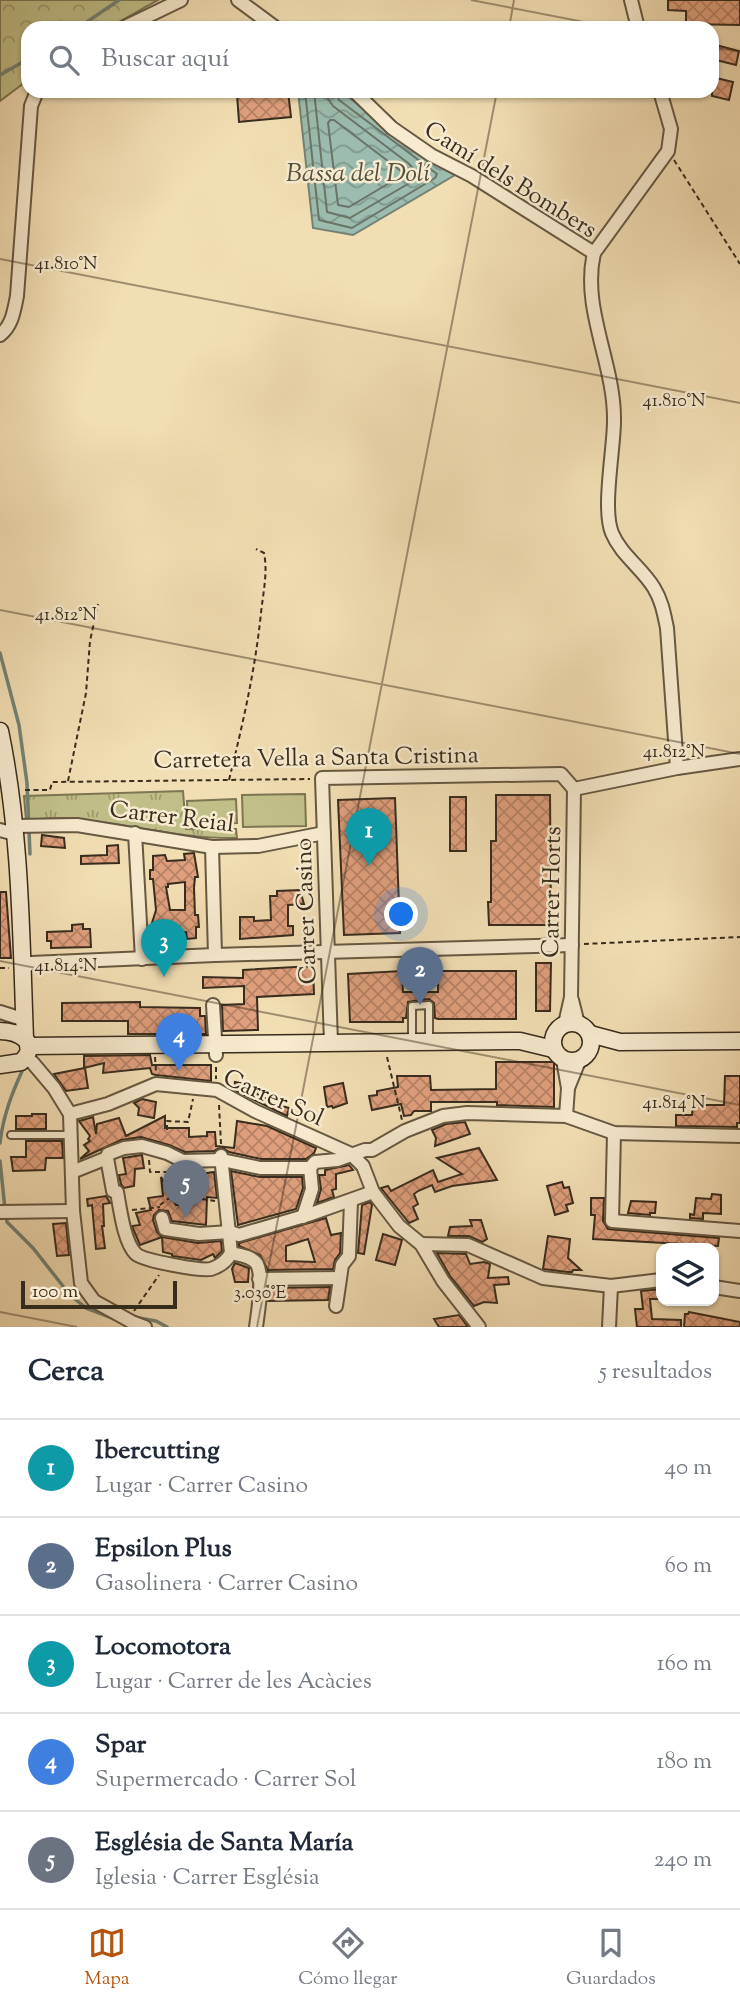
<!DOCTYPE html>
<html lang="es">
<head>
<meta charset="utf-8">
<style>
  :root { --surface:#fff; --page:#f2f2f3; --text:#1f2937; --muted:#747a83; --line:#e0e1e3; --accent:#b45309 }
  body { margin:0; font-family:"Sorts Mill Goudy",serif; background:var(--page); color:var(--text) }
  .controls { position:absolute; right:21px; bottom:21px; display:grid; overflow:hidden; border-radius:14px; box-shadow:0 2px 5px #0004 }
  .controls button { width:63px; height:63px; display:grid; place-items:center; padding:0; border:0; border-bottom:2px solid var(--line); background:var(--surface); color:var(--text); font:35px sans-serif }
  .scale { position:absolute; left:21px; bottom:18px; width:156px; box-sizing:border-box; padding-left:7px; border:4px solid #382c1d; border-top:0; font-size:19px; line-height:24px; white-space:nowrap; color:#382c1d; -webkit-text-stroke:5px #f7eace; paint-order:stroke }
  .you { position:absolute; left:402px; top:915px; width:24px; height:24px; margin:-18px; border:5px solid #fff; border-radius:50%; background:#1a73e8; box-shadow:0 0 0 10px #1a73e833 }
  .badge { display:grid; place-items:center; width:46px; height:46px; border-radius:50%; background:var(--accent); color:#fff; font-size:23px; font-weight:700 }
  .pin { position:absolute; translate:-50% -58px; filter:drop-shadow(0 2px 4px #0008) }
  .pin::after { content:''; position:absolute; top:37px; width:24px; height:21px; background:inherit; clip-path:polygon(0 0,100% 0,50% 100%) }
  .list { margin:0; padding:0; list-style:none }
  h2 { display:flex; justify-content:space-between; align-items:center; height:91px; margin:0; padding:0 28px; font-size:30px }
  h2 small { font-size:23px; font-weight:400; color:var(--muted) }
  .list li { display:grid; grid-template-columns:46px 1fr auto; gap:21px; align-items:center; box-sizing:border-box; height:98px; padding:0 28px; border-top:2px solid var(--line) }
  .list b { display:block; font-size:26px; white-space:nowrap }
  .list p { margin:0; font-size:23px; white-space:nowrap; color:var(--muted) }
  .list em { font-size:23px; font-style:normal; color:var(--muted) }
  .icon { flex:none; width:38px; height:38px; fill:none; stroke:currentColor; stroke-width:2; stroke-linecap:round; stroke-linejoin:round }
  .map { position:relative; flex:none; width:740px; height:1327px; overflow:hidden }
  .search { position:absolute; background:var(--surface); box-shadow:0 2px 5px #0004; left:21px; right:21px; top:21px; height:77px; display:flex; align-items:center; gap:18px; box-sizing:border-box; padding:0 24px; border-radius:21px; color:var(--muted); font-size:26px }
  .sheet { height:581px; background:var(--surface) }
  nav { display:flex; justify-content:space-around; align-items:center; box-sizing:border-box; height:98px; border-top:2px solid var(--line); background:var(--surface); font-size:19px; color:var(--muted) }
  nav a { display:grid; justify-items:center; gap:4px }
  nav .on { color:var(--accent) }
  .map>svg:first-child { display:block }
  .grass { fill:url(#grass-tufts); stroke:#7c7652; stroke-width:2 }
  .forest { fill:url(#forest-crowns); stroke:#7c7652; stroke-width:2 }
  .pitch { fill:#c1bf88; stroke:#7c7652; stroke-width:2 }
  .water { fill:url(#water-waves); stroke:#738274; stroke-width:2 }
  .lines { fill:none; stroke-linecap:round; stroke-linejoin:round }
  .shore { stroke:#6a7466; stroke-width:2 }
  .stream { stroke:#738274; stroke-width:3.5 }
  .building { fill:url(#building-cross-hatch); stroke:#382c1d; stroke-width:2; fill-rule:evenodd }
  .lane-casing { stroke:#665842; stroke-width:10 }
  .street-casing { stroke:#665842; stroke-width:16 }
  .secondary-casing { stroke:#382c1d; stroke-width:19 }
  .path { stroke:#382c1d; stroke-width:2; stroke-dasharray:5 3.5; stroke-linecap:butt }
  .lane { stroke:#f7eace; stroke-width:6 }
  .street { stroke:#f7eace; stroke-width:12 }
  .secondary { stroke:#f7eace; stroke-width:16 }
  .ticks { fill:none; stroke:#382c1d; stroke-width:2; stroke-opacity:0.45 }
  .labels { text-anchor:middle; stroke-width:5; stroke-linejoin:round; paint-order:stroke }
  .street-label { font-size:24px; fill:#382c1d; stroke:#f7eace }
  .water-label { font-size:26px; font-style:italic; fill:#515041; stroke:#f7eace }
  .ticks-label { font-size:18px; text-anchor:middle; fill:#382c1d; stroke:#f7eace; stroke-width:5; stroke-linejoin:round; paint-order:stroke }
</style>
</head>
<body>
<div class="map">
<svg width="740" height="1327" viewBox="0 0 740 1327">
  <defs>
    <pattern id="grass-tufts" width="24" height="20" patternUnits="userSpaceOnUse" patternTransform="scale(1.75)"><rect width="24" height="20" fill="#c1bf88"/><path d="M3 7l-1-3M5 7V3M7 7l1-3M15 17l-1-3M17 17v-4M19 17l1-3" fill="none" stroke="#9e9b6f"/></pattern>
    <pattern id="forest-crowns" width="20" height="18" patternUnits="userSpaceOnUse" patternTransform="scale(1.75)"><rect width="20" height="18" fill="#c1bf88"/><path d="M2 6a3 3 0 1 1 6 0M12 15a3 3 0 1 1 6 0" fill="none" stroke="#9e9b6f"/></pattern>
    <pattern id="water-waves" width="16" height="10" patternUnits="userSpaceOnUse" patternTransform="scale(1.75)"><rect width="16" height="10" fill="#9bbcae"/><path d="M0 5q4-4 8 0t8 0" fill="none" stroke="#7f998d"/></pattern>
    <pattern id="building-cross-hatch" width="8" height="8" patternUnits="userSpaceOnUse" patternTransform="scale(1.75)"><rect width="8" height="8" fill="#e0a07d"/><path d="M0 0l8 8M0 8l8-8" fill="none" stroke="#b78366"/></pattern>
  </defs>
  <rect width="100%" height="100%" fill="#f2deb3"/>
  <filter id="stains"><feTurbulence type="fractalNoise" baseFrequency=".00286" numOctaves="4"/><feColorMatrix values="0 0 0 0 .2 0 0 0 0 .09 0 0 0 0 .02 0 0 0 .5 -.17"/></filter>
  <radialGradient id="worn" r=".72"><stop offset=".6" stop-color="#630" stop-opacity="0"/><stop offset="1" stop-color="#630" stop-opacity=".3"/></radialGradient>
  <path class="grass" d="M183,791l3,38h50l1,9c-61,1 -113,-16 -173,-20 -13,0 -26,1 -38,2l-2,-24z"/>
  <polygon class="forest" points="0,0 158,0 108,28 28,28 28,80 0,101"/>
  <g class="pitch">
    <polygon points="305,794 306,826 243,827 242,795"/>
    <polygon points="236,799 237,823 188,825 187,801"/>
  </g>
  <polygon class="water" points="298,91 341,91 426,159 455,175 353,235 313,228"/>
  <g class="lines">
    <g class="shore">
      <polyline points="305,91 319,220 352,228 435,178 437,174 339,100 336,91"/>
      <polyline points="314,91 327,212 350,218 418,178 420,175 408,163 333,106 328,99 327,91"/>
      <polygon points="330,120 334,120 401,171 401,176 349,207 338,205 328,123"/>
    </g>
    <g class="stream">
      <polyline points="78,28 119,0"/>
      <polyline points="0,75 28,59"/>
      <polyline points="0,653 19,725 27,783 30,854"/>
      <path d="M0,1143c3,-27 12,-50 23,-74"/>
      <polyline points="0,1161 5,1209"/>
      <polyline points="6,1216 7,1222 33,1248 70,1295 86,1308 115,1319"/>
      <polyline points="133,1317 156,1321 167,1327"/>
    </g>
  </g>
  <g class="building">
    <polygon points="668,0 740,0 740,25 686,24 686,11 668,10"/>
    <polygon points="712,44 739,51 736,65 712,59"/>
    <polygon points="712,77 733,82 729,100 712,96"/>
    <polygon points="273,91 288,91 291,117 239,122 237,94"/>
    <polygon points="496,795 550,795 551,925 489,925 488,902 491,902 491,841 496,841"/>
    <rect x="450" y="797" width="16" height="54"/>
    <polygon points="395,798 400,933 344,935 338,800"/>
    <polygon points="42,835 64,838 65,848 41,846"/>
    <polygon points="118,845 119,863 81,864 81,856 107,855 107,846"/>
    <path d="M194,853l4,24h-3l-1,11 1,27h3l1,12h-3v11l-9,1 -1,-7 -16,2 -2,4 -11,1 -2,-12h-2l-1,-4 4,-13 -3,-31h-3v-9h3v-14l12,-1 2,6 18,-1 -1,-6zM185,882v28h-15l-4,-23h2v-3z"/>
    <polygon points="300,890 304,904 288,905 288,926 293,926 293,935 240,939 240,917 254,917 254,921 271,920 270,896 277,896 277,891"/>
    <polygon points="0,892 6,892 11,958 0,958"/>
    <polygon points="83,924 83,929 90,929 91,947 51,948 51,941 47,941 47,932 72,931 72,925"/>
    <polygon points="536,963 551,963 550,1011 536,1011"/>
    <polygon points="313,966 314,994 257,997 258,1030 223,1031 222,1005 244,1004 244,986 203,988 203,977 243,978 243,970"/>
    <polygon points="402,971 403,992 438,992 438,971 516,971 516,1019 438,1019 435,1018 434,1003 429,999 408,1002 406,1018 403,1018 403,1022 350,1022 348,974"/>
    <polygon points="140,1002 140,1007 200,1008 200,1016 205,1016 206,1034 197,1034 197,1023 177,1024 178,1034 128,1034 128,1021 62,1021 62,1003"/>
    <polygon points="150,1055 152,1065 211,1065 211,1081 156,1075 152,1074 150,1068 103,1073 104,1063 84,1068 84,1056"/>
    <polygon points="496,1062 554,1062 554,1107 497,1105 497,1102 431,1102 431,1111 414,1111 411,1115 404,1116 401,1104 372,1110 369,1096 377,1095 377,1091 398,1087 397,1076 430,1076 431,1090 496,1089"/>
    <polygon points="85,1068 88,1088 66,1091 54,1074"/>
    <polygon points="725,1076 740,1076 740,1123 737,1123 737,1127 676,1126 676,1115 692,1115 693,1105 724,1105"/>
    <polygon points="235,1082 259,1087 258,1092 251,1091 271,1101 270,1103 289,1108 287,1116 234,1090"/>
    <polygon points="343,1083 347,1103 333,1108 332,1106 327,1107 324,1087"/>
    <polygon points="142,1099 156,1102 154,1118 138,1115 139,1108 134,1103"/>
    <polygon points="32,1114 46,1114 46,1129 16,1129 16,1116 32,1116"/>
    <polygon points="165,1116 165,1128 189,1128 189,1137 207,1136 207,1132 215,1132 216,1146 234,1148 237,1121 267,1126 316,1148 314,1153 306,1159 261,1159 229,1152 221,1147 214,1151 185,1152 169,1145 141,1137 121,1140 80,1159 89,1151 84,1145 90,1141 88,1139 90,1136 79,1121 93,1117 96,1134 97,1124 119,1118 126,1136"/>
    <polygon points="465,1122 470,1134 435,1146 436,1138 432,1130 446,1124"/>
    <polygon points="26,1141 62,1141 63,1158 46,1158 45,1170 13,1171 11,1157 26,1157"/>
    <polygon points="479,1148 497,1180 452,1186 435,1192 432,1185 418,1191 414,1194 418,1204 413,1207 418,1219 409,1223 381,1188 388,1186 391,1191 433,1170 438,1182 462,1174 437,1158"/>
    <polygon points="142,1155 144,1168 135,1169 134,1186 124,1188 121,1184 119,1175 126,1174 123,1158"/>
    <polygon points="349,1165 353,1170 336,1174 336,1189 332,1190 334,1197 317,1203 321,1189 319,1175 325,1175 325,1170"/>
    <polygon points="231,1171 260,1177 302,1177 303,1188 296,1209 238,1225"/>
    <polygon points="214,1172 217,1198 207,1197 206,1225 172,1221 168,1211 159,1210 154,1215 153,1220 157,1232 162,1237 140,1245 132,1226 140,1225 136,1213 151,1210 148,1198 163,1196 161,1177 176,1205 192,1205 188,1176"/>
    <polygon points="562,1182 564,1188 569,1187 573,1203 566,1205 568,1211 555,1215 547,1186"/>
    <polygon points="712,1194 721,1195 721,1214 703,1213 703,1219 690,1218 690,1214 694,1215 696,1198 711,1199"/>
    <polygon points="106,1196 110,1203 103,1204 104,1226 102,1226 105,1248 96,1249 92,1205 88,1206 87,1199"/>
    <polygon points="591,1198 604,1198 603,1221 608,1229 719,1238 718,1246 593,1239 595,1215 591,1215"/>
    <polygon points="631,1201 656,1202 655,1213 650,1213 650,1215 628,1213"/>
    <polygon points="370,1202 372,1205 364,1254 358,1253 362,1205"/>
    <path d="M326,1218l5,17 10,-2 -1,20 -5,7 -2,9 -65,1 -8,-15 -21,-9v-3zM308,1239l7,23 -29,-1v-15z"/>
    <polygon points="470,1220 481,1220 487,1239 482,1242 469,1236 448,1236 450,1227 472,1226"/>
    <polygon points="66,1223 69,1255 57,1256 53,1224"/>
    <polygon points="383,1234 402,1240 395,1265 376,1260"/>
    <polygon points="548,1236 570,1239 568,1258 581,1270 573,1270 572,1272 567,1272 543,1269"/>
    <polygon points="162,1237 198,1243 221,1241 222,1251 215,1258 213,1254 201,1260 172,1256 172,1254 163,1252"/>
    <polygon points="437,1253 466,1254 470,1264 484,1262 490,1264 488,1278 508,1277 509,1284 494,1285 497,1303 484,1302 474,1306 450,1276"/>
    <polygon points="235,1263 249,1268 248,1282 235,1282 232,1269"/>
    <polygon points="330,1287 328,1300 268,1301 269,1288"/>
    <polygon points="661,1289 661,1299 650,1299 652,1319 681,1320 681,1327 637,1327 635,1309 643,1309 641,1291"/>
    <polygon points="689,1312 740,1322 740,1327 684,1327 685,1314 688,1314"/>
    <polygon points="459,1315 468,1327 439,1327 434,1319"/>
  </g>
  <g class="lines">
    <defs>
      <g id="lane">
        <polyline points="418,949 419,977"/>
        <polyline points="412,1041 412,1006 429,1005 429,1040"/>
        <polyline points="11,1135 70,1135"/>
      </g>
      <g id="street">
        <polyline points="238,0 276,28"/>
        <polyline points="631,0 638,28"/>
        <polyline points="123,28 181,0"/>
        <polyline points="354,91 392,128 431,155 472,176 594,253"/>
        <path d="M660,91l11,38 -3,22 -74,102c-13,56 21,111 20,168 0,28 -12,88 -2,112 9,22 30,35 42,55 8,13 10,26 13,40l10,140"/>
        <path d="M0,335c12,-9 14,-24 17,-39l14,-190 6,-15"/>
        <polyline points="574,789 677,768 740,759"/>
        <polyline points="15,826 77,825 212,847 258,846 324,833"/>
        <polyline points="0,830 15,834"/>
        <polyline points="135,833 142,959"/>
        <polyline points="212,847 215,955"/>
        <polyline points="23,969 31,963 215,955 572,945"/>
        <polyline points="572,1000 578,1024"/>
        <polyline points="213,1005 216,1055"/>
        <polyline points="0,1012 19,1018"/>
        <polyline points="565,1024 571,997 574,789"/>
        <polyline points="331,1043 322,778 561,774 574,789"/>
        <polyline points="25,1059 32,1062 54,1088 70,1114 73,1211 81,1283 94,1301 132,1322 145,1327"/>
        <polyline points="563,1060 568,1088 566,1116"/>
        <polyline points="568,1088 579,1061"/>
        <polyline points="70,1114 108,1104 156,1084 217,1090 255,1111 351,1154 363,1166 373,1192 399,1226 421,1244 443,1281 479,1327"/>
        <polyline points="614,1133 612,1221 740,1231"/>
        <path d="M107,1158l6,33 4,1c3,16 7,51 19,62 8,7 65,17 75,15 9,-3 16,-8 20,-16l-10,-97"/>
        <polyline points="72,1172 107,1158 108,1154 124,1148 142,1146 167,1153 183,1161 222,1160 260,1168 310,1168 315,1162 337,1160 365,1150 372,1150 405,1131 443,1116 467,1113 566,1116 614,1133 740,1136"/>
        <polyline points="0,1212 73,1211"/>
        <polyline points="303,1217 312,1189 310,1168"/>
        <polyline points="162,1218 165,1229 199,1234 230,1232 239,1235 308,1215 373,1192"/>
        <polyline points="421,1244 468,1245 543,1278 611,1286 661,1280"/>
        <path d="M231,1253c8,2 21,3 26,11 7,15 1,47 -1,63"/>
        <polyline points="259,1279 340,1278"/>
        <polyline points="714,1287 740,1291"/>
        <polyline points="336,1306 342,1265 349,1256 351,1201"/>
        <polyline points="609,1327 611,1286"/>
      </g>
      <g id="secondary">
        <path d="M0,731c21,101 21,204 25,308"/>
        <circle cx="572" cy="1042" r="19"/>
        <path d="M0,1031c19,0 41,12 21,31l-21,3"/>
        <polyline points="590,1034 620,1042 740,1041"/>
        <polyline points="28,1046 520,1041 553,1049"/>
      </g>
    </defs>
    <use href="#lane" class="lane-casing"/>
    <use href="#street" class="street-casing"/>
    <use href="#secondary" class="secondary-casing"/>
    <g class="path">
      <polyline points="674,160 740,264"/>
      <path d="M229,780c14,-57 26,-109 32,-167 2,-20 7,-40 3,-60l-8,-4"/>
      <polyline points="68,781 86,693 90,641 98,604"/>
      <polyline points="25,790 50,790 52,782 310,779"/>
      <polyline points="584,944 740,937"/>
      <polyline points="0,968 9,968"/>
      <polyline points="155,1057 156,1073"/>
      <polyline points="387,1057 402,1120"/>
      <polyline points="216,1067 216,1079"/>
      <polyline points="219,1105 221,1144"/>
      <polyline points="167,1130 167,1121 188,1122 193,1099"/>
      <polyline points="149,1160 150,1172 170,1172"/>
      <polyline points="174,1168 171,1172 173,1196 174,1199 185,1201 184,1191"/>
      <polyline points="177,1172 185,1177 186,1189"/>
      <polyline points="198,1185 201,1185 202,1199 215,1201"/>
      <polyline points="160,1205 172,1196"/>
      <polyline points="132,1210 160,1207"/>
      <polyline points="134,1311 159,1275"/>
    </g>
    <use href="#lane" class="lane"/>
    <use href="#street" class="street"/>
    <use href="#secondary" class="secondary"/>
  </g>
  <path class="ticks" d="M471,0l144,28M509,28l5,-28M712,47l28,5M0,259l740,144M0,610l740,144M0,961l740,144M0,1312l77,15M257,1327l240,-1236"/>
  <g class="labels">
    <g class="street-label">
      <text transform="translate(511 179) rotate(32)" y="8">Camí dels Bombers</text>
      <text transform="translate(316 757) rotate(-1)" y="8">Carretera Vella a Santa Cristina</text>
      <text transform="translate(172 816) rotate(7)" y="8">Carrer Reial</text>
      <text transform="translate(551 892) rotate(-89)" y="8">Carrer Horts</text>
      <text transform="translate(305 911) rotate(-92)" y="8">Carrer Casino</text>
      <text transform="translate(274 1097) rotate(24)" y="8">Carrer Sol</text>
    </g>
    <g class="water-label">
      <text x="358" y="181">Bassa del Dolí</text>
    </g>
  </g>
  <g class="ticks-label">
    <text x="66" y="269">41.810°N</text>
    <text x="674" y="406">41.810°N</text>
    <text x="66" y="620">41.812°N</text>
    <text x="674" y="757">41.812°N</text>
    <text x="66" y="971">41.814°N</text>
    <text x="674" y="1108">41.814°N</text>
    <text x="260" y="1298">3.030°E</text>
  </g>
  <rect width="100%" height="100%" filter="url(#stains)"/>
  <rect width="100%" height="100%" fill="url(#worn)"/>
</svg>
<div class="controls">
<button><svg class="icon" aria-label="layers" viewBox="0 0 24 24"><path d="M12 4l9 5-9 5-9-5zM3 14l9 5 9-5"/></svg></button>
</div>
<div class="scale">100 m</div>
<div class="you"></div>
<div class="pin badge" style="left:369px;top:866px;background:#0f9aa8">1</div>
<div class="pin badge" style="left:420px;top:1005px;background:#5c6f8a">2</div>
<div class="pin badge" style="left:164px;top:977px;background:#0f9aa8">3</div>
<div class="pin badge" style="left:179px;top:1071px;background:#3f7fe0">4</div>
<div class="pin badge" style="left:186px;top:1218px;background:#6b7280">5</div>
<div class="search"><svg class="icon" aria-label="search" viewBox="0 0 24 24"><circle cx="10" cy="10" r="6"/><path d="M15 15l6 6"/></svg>Buscar aquí</div>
</div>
<section class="sheet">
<h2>Cerca<small>5 resultados</small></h2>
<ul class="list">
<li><span class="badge" style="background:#0f9aa8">1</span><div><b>Ibercutting</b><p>Lugar · Carrer Casino</p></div><em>40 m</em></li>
<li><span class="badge" style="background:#5c6f8a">2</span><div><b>Epsilon Plus</b><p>Gasolinera · Carrer Casino</p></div><em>60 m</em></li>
<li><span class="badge" style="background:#0f9aa8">3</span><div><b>Locomotora</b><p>Lugar · Carrer de les Acàcies</p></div><em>160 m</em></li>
<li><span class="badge" style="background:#3f7fe0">4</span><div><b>Spar</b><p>Supermercado · Carrer Sol</p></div><em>180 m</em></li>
<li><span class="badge" style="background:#6b7280">5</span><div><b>Església de Santa María</b><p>Iglesia · Carrer Església</p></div><em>240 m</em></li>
</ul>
</section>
<nav>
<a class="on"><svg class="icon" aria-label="map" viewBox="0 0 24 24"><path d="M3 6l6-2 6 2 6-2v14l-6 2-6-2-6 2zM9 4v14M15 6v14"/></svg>Mapa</a>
<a><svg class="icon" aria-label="directions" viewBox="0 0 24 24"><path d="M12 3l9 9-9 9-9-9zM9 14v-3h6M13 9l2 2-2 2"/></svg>Cómo llegar</a>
<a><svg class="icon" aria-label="saved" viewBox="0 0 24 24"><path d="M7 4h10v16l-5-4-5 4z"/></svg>Guardados</a>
</nav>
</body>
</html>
